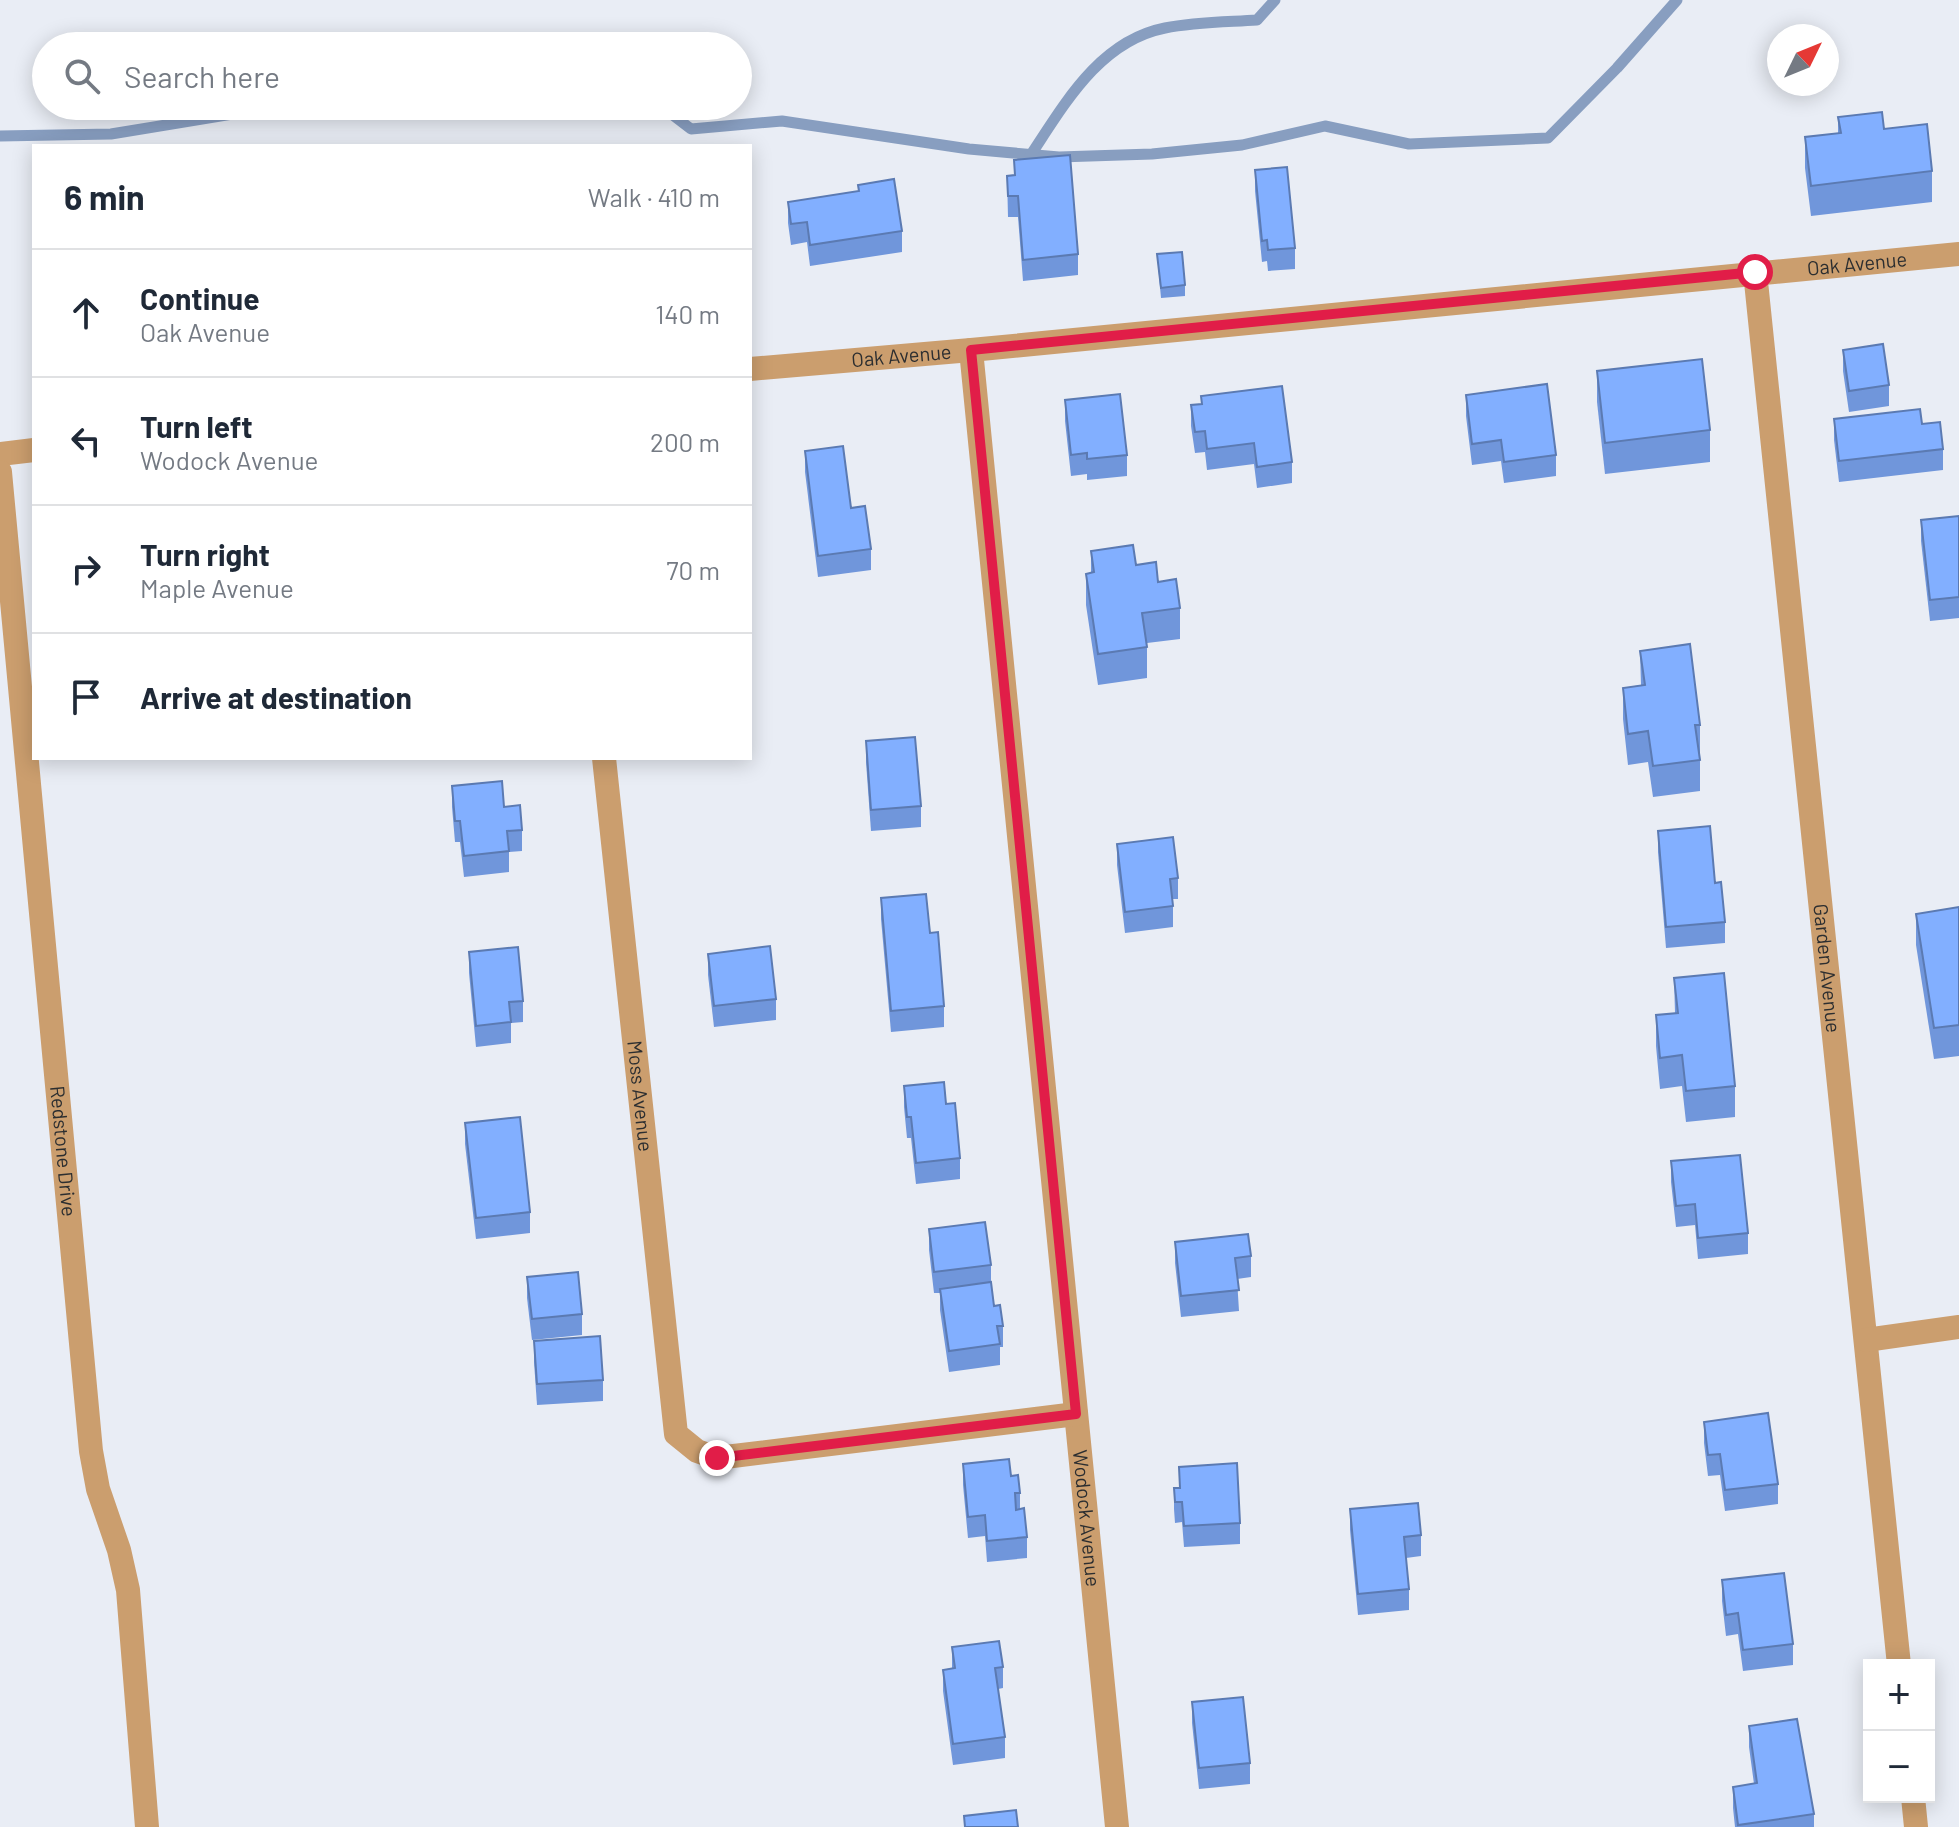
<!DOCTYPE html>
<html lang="en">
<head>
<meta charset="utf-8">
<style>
  :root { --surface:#fff; --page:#f6f6f7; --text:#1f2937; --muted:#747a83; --line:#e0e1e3 }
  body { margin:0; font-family:Barlow,sans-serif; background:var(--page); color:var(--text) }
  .controls { position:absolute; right:24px; bottom:24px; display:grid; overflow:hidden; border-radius:0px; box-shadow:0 4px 20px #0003 }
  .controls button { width:72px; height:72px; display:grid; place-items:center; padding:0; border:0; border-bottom:2px solid var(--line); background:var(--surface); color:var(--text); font:40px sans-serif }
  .compass { position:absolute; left:1767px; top:24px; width:72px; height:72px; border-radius:50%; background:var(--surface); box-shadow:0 4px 20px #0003; rotate:47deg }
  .stop { position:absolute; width:24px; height:24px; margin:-18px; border:6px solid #e11d48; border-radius:50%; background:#fff }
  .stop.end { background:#e11d48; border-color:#fff; box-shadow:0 2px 8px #0008 }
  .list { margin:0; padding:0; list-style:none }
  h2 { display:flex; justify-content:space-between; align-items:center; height:104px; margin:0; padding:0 32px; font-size:34px }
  h2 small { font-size:26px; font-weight:400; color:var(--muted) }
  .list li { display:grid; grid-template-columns:52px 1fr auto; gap:24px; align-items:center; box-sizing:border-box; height:128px; padding:0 32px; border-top:2px solid var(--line) }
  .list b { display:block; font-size:30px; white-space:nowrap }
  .list p { margin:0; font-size:26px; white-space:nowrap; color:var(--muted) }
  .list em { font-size:26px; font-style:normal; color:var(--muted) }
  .icon { flex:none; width:44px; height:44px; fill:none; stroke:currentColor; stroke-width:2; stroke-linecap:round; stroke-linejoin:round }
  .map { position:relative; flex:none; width:1959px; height:1827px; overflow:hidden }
  .search { position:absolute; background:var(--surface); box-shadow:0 4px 20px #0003; left:32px; top:32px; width:720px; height:88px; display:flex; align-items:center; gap:20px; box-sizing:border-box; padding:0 28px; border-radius:44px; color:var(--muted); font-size:30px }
  .panel { position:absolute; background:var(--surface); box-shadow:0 4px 20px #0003; left:32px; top:144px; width:720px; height:616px; border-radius:0px }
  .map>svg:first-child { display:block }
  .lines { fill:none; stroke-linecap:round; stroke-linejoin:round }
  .stream { stroke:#889ec0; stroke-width:11 }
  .street { stroke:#cb9e6e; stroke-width:24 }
  .wall { fill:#7096db }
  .building { fill:#82afff; stroke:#5b7ab2; stroke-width:2 }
  .route { stroke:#e11d48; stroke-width:10 }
  .labels { text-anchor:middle; stroke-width:8; stroke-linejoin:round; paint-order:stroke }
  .street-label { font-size:20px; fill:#2c2e30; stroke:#fff }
</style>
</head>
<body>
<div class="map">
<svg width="1959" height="1827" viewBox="0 0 1959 1827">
  <rect width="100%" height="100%" fill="#e9edf5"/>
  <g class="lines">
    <g class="stream">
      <polyline points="458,46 564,38 576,46"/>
      <polyline points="661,106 691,129 782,121 969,149 1059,157 1152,154 1242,145 1325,126 1409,144 1548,138 1617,68 1677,0"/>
      <polyline points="0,136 111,134 282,106"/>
      <path d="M1030,156c34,-51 69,-115 135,-128 30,-6 62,-6 92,-8l18,-20"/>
    </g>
    <g class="street">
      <path id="s1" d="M1755,272l144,1393"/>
      <path id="s2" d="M971,350l146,1477"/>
      <path id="s3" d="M750,369l221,-19 988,-96"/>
      <polyline points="0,454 34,450"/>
      <path id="s4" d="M0,472l91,979 7,38 21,61 9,40 19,237"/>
      <path id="s5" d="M604,758l72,676 21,17 20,7 359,-44"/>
      <polyline points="1866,1340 1959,1327"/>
      <polyline points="1913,1797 1916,1827"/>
    </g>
  </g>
  <g class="wall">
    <polygon points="1838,117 1932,171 1932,202 1811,216 1805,168 1805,137 1838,133"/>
    <polygon points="1014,160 1078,254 1078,275 1023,281 1018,217 1008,217 1007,176 1014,176"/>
    <polygon points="1255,170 1295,248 1295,269 1268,271 1267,261 1262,262 1255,191"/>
    <polygon points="858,185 902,231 902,252 810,266 807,242 791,245 788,223 788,202 858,191"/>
    <polygon points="1157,254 1185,285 1185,296 1161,298"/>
    <polygon points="1843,350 1889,385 1889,406 1849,412 1843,371"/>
    <polygon points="1597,371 1710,430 1710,462 1605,474 1597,402"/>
    <polygon points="1466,395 1556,455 1556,476 1504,483 1501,461 1472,465 1466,416"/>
    <polygon points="1201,396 1292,462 1292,483 1257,488 1254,464 1207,470 1205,452 1195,453 1191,426 1191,405 1201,404"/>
    <polygon points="1065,400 1127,455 1127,476 1087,480 1087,474 1071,476 1065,421"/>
    <polygon points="1834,419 1922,424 1943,449 1943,470 1839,482 1834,440"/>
    <polygon points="805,451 871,549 871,570 818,577 805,472"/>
    <polygon points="1959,516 1959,618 1930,621 1921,541 1921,520"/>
    <polygon points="1091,551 1136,565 1158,582 1180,608 1180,639 1147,643 1147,678 1098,685 1086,605 1086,574 1091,573"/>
    <polygon points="1640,651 1700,725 1700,791 1653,797 1648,762 1628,765 1623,719 1623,688 1641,685"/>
    <polygon points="866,741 921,806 921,827 871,831 866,762"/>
    <polygon points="452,786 504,807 522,830 522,851 509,852 509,872 464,877 460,842 455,842 452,807"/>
    <polygon points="1658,831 1715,883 1725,922 1725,943 1666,948 1658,852"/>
    <polygon points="1117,844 1178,878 1178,899 1173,899 1173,927 1125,933 1117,865"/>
    <polygon points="881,898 930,933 944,1006 944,1027 891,1032 881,919"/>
    <polygon points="1959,907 1959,1056 1934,1059 1916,945 1916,914"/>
    <polygon points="469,952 523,1001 523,1022 511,1023 511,1043 476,1047 469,973"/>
    <polygon points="708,954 776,999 776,1020 714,1027 708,975"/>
    <polygon points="1674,978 1735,1086 1735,1117 1686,1122 1682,1086 1660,1089 1656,1046 1656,1015 1675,1013"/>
    <polygon points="904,1086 946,1104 960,1158 960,1179 916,1184 911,1138 907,1138 904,1107"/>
    <polygon points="465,1123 530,1212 530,1233 476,1239 465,1144"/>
    <polygon points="1671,1161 1748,1233 1748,1254 1698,1259 1695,1225 1676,1227 1671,1182"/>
    <polygon points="929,1229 991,1265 991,1282 994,1306 1003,1326 1003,1347 1000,1347 1000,1365 949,1372 940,1310 940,1293 934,1293 929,1250"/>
    <polygon points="1175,1242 1251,1256 1251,1277 1237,1279 1239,1311 1181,1317 1175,1263"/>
    <polygon points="527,1277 582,1314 582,1335 532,1340 527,1298"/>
    <polygon points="534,1341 603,1380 603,1401 537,1405 534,1362"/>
    <polygon points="1704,1422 1778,1484 1778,1504 1725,1511 1720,1475 1708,1476 1704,1443"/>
    <polygon points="963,1464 1011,1476 1020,1493 1020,1509 1027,1537 1027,1558 987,1562 985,1536 968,1538 963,1485"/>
    <polygon points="1179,1467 1240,1523 1240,1544 1184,1547 1182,1522 1175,1523 1174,1509 1174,1488 1179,1488"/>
    <polygon points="1350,1509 1421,1535 1421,1556 1406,1558 1409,1589 1409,1610 1358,1615 1350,1530"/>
    <polygon points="1722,1580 1793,1644 1793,1665 1743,1671 1738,1634 1726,1636 1722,1601"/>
    <polygon points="952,1647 1003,1667 1003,1688 998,1689 1005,1737 1005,1758 953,1765 943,1691 943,1670 952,1669"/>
    <polygon points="1192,1702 1250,1763 1250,1784 1199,1789 1192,1723"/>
    <polygon points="1749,1726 1814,1814 1814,1827 1735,1827 1733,1808 1733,1787 1754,1784 1749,1747"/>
  </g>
  <g class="building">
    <polygon points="1882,112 1884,129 1927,124 1932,171 1811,186 1805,137 1841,133 1838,117"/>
    <polygon points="1070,155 1078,254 1023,260 1018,196 1008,196 1007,176 1015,175 1014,160"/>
    <polygon points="1287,167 1295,248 1268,250 1267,240 1262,241 1255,170"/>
    <polygon points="894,179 902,231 810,245 807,222 791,224 788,202 859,191 858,185"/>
    <polygon points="1182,252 1185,285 1161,288 1157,254"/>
    <polygon points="1883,344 1889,385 1849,391 1843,350"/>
    <polygon points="1702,359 1710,430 1605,443 1597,371"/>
    <polygon points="1547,384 1556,455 1504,462 1501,440 1472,444 1466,395"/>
    <polygon points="1282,386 1292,462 1257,467 1254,443 1207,449 1205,431 1195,432 1191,405 1202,404 1201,396"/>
    <polygon points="1120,394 1127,455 1087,459 1087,453 1071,455 1065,400"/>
    <polygon points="1920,409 1922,424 1940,422 1943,449 1839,461 1834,419"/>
    <polygon points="843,446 851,508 865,506 871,549 818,556 805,451"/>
    <polygon points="1959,516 1959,597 1930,600 1921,520"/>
    <polygon points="1133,545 1136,565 1156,562 1158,582 1176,579 1180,608 1142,613 1147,647 1098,654 1086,574 1094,572 1091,551"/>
    <polygon points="1690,644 1700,725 1695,725 1700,760 1653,766 1648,731 1628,734 1623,688 1645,685 1640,651"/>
    <polygon points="915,737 921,806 871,810 866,741"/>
    <polygon points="502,781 504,807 520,805 522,830 507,831 509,851 464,856 460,821 455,821 452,786"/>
    <polygon points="1710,826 1715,883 1721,882 1725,922 1666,927 1658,831"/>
    <polygon points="1173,837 1178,878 1170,879 1173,906 1125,912 1117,844"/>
    <polygon points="926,894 930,933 938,932 944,1006 891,1011 881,898"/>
    <polygon points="1959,907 1959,1025 1934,1028 1916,914"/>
    <polygon points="770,946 776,999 714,1006 708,954"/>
    <polygon points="518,947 523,1001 509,1002 511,1022 476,1026 469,952"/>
    <polygon points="1724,973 1735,1086 1686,1091 1682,1055 1660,1058 1656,1015 1678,1013 1674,978"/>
    <polygon points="944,1082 946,1104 955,1103 960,1158 916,1163 911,1117 907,1117 904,1086"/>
    <polygon points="520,1117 530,1212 476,1218 465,1123"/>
    <polygon points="1740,1155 1748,1233 1698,1238 1695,1204 1676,1206 1671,1161"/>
    <polygon points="985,1222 991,1265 934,1272 929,1229"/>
    <polygon points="1248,1234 1251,1256 1235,1258 1239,1290 1181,1296 1175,1242"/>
    <polygon points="578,1272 582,1314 532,1319 527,1277"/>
    <polygon points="991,1282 994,1306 1000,1305 1003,1326 997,1326 1000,1344 949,1351 940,1289"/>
    <polygon points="600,1336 603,1380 537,1384 534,1341"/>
    <polygon points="1768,1413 1778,1484 1725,1490 1720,1454 1708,1455 1704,1422"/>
    <polygon points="1009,1459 1011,1476 1018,1475 1020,1493 1015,1493 1016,1510 1024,1508 1027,1537 987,1541 985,1515 968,1517 963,1464"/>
    <polygon points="1237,1463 1240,1523 1184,1526 1182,1502 1175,1502 1174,1488 1180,1488 1179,1467"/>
    <polygon points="1418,1503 1421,1535 1404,1537 1409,1589 1358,1594 1350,1509"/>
    <polygon points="1784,1573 1793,1644 1743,1650 1738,1613 1726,1615 1722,1580"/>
    <polygon points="999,1641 1003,1667 995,1668 1005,1737 953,1744 943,1670 955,1668 952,1647"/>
    <polygon points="1243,1697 1250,1763 1199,1768 1192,1702"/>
    <polygon points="1797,1719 1814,1814 1738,1825 1733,1787 1757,1783 1749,1726"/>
    <polygon points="1016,1810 1018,1827 965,1827 964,1816"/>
  </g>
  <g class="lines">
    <polyline class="route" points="717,1458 1076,1414 971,350 1755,272"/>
  </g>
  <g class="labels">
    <g class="street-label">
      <text dy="7" stroke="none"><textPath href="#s3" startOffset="1112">Oak Avenue</textPath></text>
      <text dy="7" stroke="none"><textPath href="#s3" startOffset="152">Oak Avenue</textPath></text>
      <text dy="7" stroke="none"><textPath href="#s1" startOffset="700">Garden Avenue</textPath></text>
      <text dy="7" stroke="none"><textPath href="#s5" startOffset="340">Moss Avenue</textPath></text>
      <text dy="7" stroke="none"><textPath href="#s4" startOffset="682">Redstone Drive</textPath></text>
      <text dy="7" stroke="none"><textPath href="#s2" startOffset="1174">Wodock Avenue</textPath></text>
    </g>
  </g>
</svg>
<div class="controls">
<button>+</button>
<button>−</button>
</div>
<svg class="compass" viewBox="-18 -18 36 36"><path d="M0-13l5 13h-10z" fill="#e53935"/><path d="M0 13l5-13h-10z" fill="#747a83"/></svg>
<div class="stop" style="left:1755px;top:272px"></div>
<div class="stop end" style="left:717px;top:1458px"></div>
<div class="search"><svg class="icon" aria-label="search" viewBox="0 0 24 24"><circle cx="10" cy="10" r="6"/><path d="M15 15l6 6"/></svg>Search here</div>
<section class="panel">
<h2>6 min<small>Walk · 410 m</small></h2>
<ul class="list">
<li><svg class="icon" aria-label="ahead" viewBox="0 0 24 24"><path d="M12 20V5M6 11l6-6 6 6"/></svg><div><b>Continue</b><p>Oak Avenue</p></div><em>140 m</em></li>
<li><svg class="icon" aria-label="left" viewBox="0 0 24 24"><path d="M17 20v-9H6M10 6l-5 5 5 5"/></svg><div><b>Turn left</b><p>Wodock Avenue</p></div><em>200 m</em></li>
<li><svg class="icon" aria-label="right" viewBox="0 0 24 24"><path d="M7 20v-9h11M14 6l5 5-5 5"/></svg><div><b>Turn right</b><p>Maple Avenue</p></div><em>70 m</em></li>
<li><svg class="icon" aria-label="arrive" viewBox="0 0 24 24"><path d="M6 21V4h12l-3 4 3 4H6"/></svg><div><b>Arrive at destination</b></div></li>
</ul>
</section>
</div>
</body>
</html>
